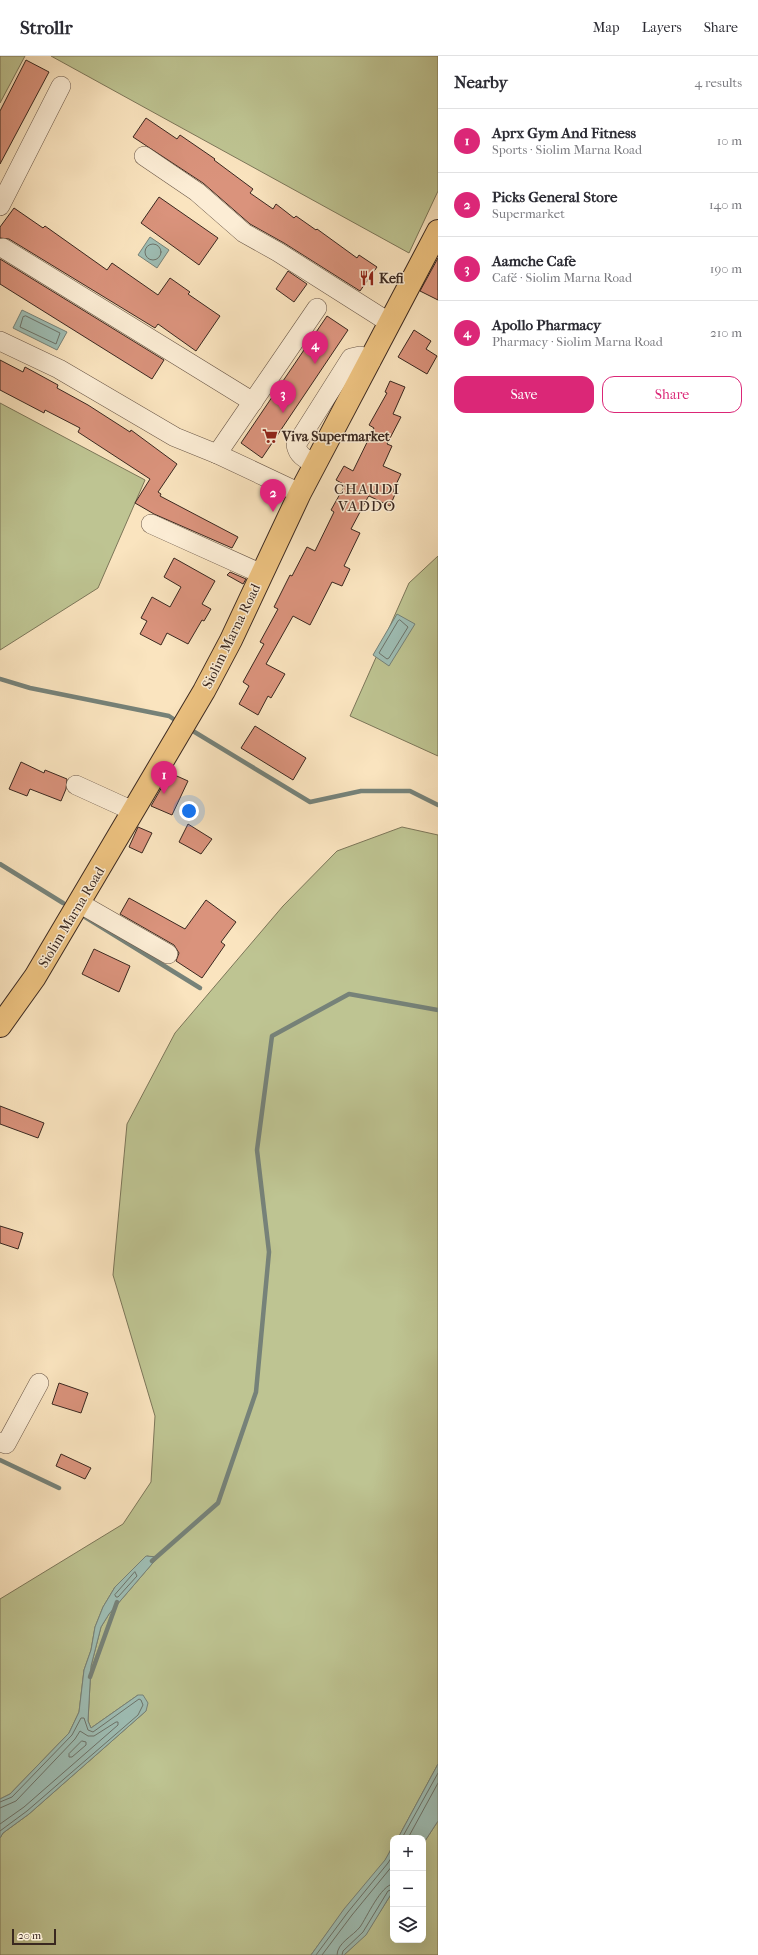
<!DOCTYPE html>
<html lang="en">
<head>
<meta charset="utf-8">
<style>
  :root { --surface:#fff; --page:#f7f7f7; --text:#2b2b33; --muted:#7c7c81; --line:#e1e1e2; --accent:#db2777 }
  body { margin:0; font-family:"IM FELL French Canon",serif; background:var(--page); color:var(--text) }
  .controls { position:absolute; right:12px; bottom:12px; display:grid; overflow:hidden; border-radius:8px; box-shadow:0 4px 16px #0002 }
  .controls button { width:36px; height:36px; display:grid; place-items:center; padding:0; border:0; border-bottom:1px solid var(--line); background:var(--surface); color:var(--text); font:20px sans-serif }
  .scale { position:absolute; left:12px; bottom:10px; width:44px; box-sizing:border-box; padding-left:4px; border:2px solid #3a2820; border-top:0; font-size:11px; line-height:14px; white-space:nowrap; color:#3a2820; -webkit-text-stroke:3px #fcedd5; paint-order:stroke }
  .you { position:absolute; left:189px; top:755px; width:14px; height:14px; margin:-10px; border:3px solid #fff; border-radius:50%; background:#1a73e8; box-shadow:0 0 0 6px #1a73e833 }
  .badge { display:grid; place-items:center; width:26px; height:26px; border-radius:50%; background:var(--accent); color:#fff; font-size:13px; font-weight:700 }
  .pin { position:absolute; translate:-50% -33px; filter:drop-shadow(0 1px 2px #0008) }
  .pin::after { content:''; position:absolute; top:21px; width:14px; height:12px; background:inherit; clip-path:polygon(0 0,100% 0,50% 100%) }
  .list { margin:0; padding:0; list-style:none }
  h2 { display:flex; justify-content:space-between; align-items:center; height:52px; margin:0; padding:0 16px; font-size:17px }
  h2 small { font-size:13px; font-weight:400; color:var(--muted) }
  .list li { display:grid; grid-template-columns:26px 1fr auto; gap:12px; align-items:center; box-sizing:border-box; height:64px; padding:0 16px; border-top:1px solid var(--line) }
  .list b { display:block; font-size:15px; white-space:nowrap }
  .list p { margin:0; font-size:13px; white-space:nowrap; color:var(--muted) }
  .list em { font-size:13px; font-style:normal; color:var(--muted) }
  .actions { display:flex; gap:8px; padding:12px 16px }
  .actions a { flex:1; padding:9px 0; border:1px solid var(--accent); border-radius:12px; text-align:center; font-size:14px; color:var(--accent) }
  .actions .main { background:var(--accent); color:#fff }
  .icon { flex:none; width:22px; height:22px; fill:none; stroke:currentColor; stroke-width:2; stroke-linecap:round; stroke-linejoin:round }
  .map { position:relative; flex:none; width:438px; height:1899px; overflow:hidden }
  header { display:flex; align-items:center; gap:24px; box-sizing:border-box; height:56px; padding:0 20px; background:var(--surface); border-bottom:1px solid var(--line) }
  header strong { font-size:19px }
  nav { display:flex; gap:22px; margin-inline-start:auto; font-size:14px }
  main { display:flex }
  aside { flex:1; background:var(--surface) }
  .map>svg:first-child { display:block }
  .green { fill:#bec492; stroke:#7c7659 }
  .water { fill:#9ebeb5; stroke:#768279 }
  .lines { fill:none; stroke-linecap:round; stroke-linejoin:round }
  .shore { stroke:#6c736a; stroke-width:1 }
  .stream { stroke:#768279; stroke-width:4.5 }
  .building { fill:#da937c; stroke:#3a2820 }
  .minor-casing { stroke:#6a5748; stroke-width:20 }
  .major-casing { stroke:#3a2820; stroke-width:24 }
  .minor { stroke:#fcedd5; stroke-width:19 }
  .major { stroke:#edc280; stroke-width:22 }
  .labels { text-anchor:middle; stroke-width:3; stroke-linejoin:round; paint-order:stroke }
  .poi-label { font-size:14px; font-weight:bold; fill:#3a2820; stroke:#fcedd5; text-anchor:start }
  .street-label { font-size:14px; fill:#3a2820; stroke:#fcedd5 }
  .neighbourhood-label { font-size:15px; letter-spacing:1px; fill:#3a2820; stroke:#fcedd5 }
</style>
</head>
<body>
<header>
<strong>Strollr</strong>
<nav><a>Map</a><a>Layers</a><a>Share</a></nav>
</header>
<main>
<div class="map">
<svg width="438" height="1899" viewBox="0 0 438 1899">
  <rect width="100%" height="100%" fill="#fae4bf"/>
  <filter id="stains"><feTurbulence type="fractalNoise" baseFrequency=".005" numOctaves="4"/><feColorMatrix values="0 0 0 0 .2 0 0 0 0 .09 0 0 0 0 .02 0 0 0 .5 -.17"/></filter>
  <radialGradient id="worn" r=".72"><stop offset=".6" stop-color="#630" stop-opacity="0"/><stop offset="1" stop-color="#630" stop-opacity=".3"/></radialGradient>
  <g class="green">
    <polygon points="0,0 25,0 0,47"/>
    <polygon points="51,0 438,0 438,135 409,197"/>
    <polygon points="0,347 145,424 98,532 0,594"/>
    <polygon points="438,500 438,700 350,660 409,527"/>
    <path d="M402,771l36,8v929l-40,74h-5c0,24 -35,53 -49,72 -11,15 -22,30 -33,45h-311v-117l3,-5 26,-19 117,-103 -8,-16 -47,33 -3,-7 3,-55 10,-39 8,-13 48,-56 -10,-2 -32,31 -12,20 -8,20 -4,23 -7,20 -5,42 -10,21 -59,61 -10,5v-200l123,-75 28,-42 4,-66 -42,-141 14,-151 48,-91 108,-127 54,-55z"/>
    <polygon points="438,1765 438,1899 344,1899 366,1878 393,1835 393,1884 423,1884 423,1788"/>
  </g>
  <g class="water">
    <polygon points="150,181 169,194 157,212 138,199"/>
    <polygon points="22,254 67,276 57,294 13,272"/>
    <polygon points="397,558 415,568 389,610 373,599"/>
    <polygon points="146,1500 158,1501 109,1558 101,1571 91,1610 88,1665 91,1672 138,1639 143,1639 148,1647 146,1655 29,1758 3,1777 0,1782 0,1743 10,1738 69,1677 79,1656 84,1614 91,1594 95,1571 103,1551 115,1531"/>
    <polygon points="438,1708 438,1765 423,1788 423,1782 398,1782"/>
    <polygon points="393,1790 393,1835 366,1879 344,1899 311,1899 344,1853 385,1804"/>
  </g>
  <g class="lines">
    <g class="shore">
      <circle cx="153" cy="196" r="8"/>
      <polygon points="26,260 60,277 56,288 20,271 23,261"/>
      <polygon points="400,564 408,571 389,602 387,603 379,597 398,565"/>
      <polygon points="135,1516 137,1520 118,1541 116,1541 115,1539"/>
      <polygon points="82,1685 86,1686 86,1689 72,1701 69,1701 69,1698"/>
      <polyline points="0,1746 12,1741 72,1679 81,1662 84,1662 88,1674 93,1676 139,1643 141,1644 143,1649 138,1659 27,1755 0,1775"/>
      <polyline points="0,1752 16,1745 75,1683 80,1675 88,1680 94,1680 116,1666 118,1666 118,1669 24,1751 0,1768"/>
      <polyline points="402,1782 438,1717"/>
      <polyline points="408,1782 438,1727"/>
      <polyline points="316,1899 348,1856 388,1807 393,1799"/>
      <polyline points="322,1899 352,1859 393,1809"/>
      <path d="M337,1899c0,-12 16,-19 23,-28 7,-10 21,-42 33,-43"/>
      <polyline points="342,1899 343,1895 363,1876 388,1835 393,1833"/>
    </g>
    <g class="stream">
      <polyline points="0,623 30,632 169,660 178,666"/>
      <polyline points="188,672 310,746 361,735 410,735 438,749"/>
      <polyline points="0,808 63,847"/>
      <polyline points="85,861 200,932"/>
      <polyline points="0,1404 59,1432"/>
      <polyline points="152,1505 218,1447 256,1336 269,1196 257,1094 272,980 349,938 438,954"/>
      <polyline points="90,1621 117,1546"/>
    </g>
  </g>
  <g class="building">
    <polygon points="26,4 49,16 0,108 0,55"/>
    <polygon points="146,62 177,83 180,79 215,103 214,104 253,133 250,137 273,153 276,148 294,162 296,160 316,174 317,173 357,202 359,199 377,211 360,235 284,187 250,168 203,127 133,81"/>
    <polygon points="159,141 218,182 199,209 141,167"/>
    <polygon points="14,152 43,172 45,170 107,214 112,207 158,239 170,222 190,236 188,238 220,260 196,295 158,268 155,272 9,183 0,182 0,171"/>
    <polygon points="438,202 438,244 420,235"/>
    <polygon points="0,203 164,304 152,323 0,228"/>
    <polygon points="288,215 307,228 294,246 276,233"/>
    <polygon points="327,260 348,274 262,402 241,387"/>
    <polygon points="414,274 431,285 426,293 437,300 427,318 398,301"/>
    <polygon points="0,304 23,316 25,311 58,329 57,332 88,349 130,376 131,374 177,408 158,436 161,438 160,440 238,481 232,492 154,458 135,447 150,423 78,376 80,372 45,354 44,357 0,334"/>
    <polygon points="390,325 405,331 393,358 401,361 387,388 392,390 383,410 401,418 393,435 396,436 390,450 369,440 368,441 351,473 360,477 344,510 350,513 342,530 332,526 310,569 293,560 266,608 285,618 271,642 268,640 258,659 239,648 249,630 243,626 264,588 260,586 278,553 274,551 290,519 292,520 307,491 315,495 334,456 331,454 345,429 336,424 344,410 353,415 374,372 369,369 387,337 385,336"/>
    <polygon points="174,502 215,525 202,548 211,553 204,565 202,564 188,588 167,577 161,589 140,578 147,565 141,562 152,541 170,551 181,531 164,521"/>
    <polygon points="230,516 246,523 243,528 227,519"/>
    <polygon points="255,670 306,702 293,724 241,692"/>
    <polygon points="21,706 44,717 45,714 67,723 66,733 61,745 30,733 27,740 9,733"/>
    <polygon points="170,717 188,725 172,759 151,750"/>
    <polygon points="188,768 212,783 201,798 179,786"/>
    <polygon points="138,771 152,777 142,797 129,791"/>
    <polygon points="129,842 185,873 206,844 236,866 221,886 225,889 202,922 176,905 179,897 174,889 120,858"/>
    <polygon points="94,893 130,910 119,936 82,918"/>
    <polygon points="0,1050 44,1067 38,1082 0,1068"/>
    <polygon points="0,1170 23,1177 18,1193 0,1187"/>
    <polygon points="59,1327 88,1337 81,1357 52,1348"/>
    <polygon points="61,1398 91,1412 85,1423 56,1410"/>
  </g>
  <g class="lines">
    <defs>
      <g id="minor">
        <polyline points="144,100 197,136 244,177 278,196 390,267"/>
        <polyline points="0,150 61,30"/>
        <polyline points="3,192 253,346"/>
        <polyline points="0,285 59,313 175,381 217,398 300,437"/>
        <polyline points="217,398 317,252"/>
        <path d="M315,408c-9,-5 -17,-8 -19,-19l55,-87 9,-2 11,5"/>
        <polyline points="151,468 262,518"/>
        <polyline points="76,729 133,755"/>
        <polyline points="79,847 168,898"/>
        <polyline points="0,1386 6,1388 39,1327"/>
      </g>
      <polyline id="major" points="0,970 35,921 204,635 231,584 300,437 438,175"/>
    </defs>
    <use href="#minor" class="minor-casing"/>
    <use href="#major" class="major-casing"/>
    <use href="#minor" class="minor"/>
    <use href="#major" class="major"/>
  </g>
  <defs>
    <symbol id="restaurant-bare" viewBox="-9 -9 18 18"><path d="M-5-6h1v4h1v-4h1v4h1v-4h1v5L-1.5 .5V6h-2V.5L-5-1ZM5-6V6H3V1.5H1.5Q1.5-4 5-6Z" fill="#8f2418" stroke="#fcedd5" stroke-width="2.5" paint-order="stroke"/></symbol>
    <symbol id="supermarket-bare" viewBox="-9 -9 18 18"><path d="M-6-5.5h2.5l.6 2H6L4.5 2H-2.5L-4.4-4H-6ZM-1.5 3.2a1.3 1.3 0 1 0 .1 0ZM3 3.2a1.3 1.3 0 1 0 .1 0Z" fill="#8f2418" stroke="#fcedd5" stroke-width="2.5" paint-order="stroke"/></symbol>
  </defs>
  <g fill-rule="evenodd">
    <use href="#restaurant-bare" x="356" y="211" width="22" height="22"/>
    <use href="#supermarket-bare" x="259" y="369" width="22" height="22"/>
  </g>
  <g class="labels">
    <g class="poi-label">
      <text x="379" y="227">Kefi</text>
      <text x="282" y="385">Viva Supermarket</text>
    </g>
    <g class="street-label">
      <text transform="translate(231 580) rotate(-64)" y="5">Siolim Marna Road</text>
      <text transform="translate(71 861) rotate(-59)" y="5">Siolim Marna Road</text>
    </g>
    <g class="neighbourhood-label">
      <text x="367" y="438">CHAUDI<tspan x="367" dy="17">VADDO</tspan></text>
    </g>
  </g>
  <rect width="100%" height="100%" filter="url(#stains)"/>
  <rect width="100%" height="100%" fill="url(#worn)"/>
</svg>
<div class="controls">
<button>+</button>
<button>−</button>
<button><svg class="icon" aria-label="layers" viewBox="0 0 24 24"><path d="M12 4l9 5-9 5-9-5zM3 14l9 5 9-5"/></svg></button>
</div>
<div class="scale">20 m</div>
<div class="you"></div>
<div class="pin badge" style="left:164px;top:738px">1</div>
<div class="pin badge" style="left:273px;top:456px">2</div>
<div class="pin badge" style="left:283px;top:357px">3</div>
<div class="pin badge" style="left:315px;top:308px">4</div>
</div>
<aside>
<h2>Nearby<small>4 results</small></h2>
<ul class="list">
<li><span class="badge">1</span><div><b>Aprx Gym And Fitness</b><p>Sports · Siolim Marna Road</p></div><em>10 m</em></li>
<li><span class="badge">2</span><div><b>Picks General Store</b><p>Supermarket</p></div><em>140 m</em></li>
<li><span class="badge">3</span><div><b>Aamche Cafe</b><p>Café · Siolim Marna Road</p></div><em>190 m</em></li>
<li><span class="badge">4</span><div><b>Apollo Pharmacy</b><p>Pharmacy · Siolim Marna Road</p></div><em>210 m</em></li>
</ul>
<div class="actions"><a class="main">Save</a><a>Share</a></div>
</aside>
</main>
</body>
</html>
